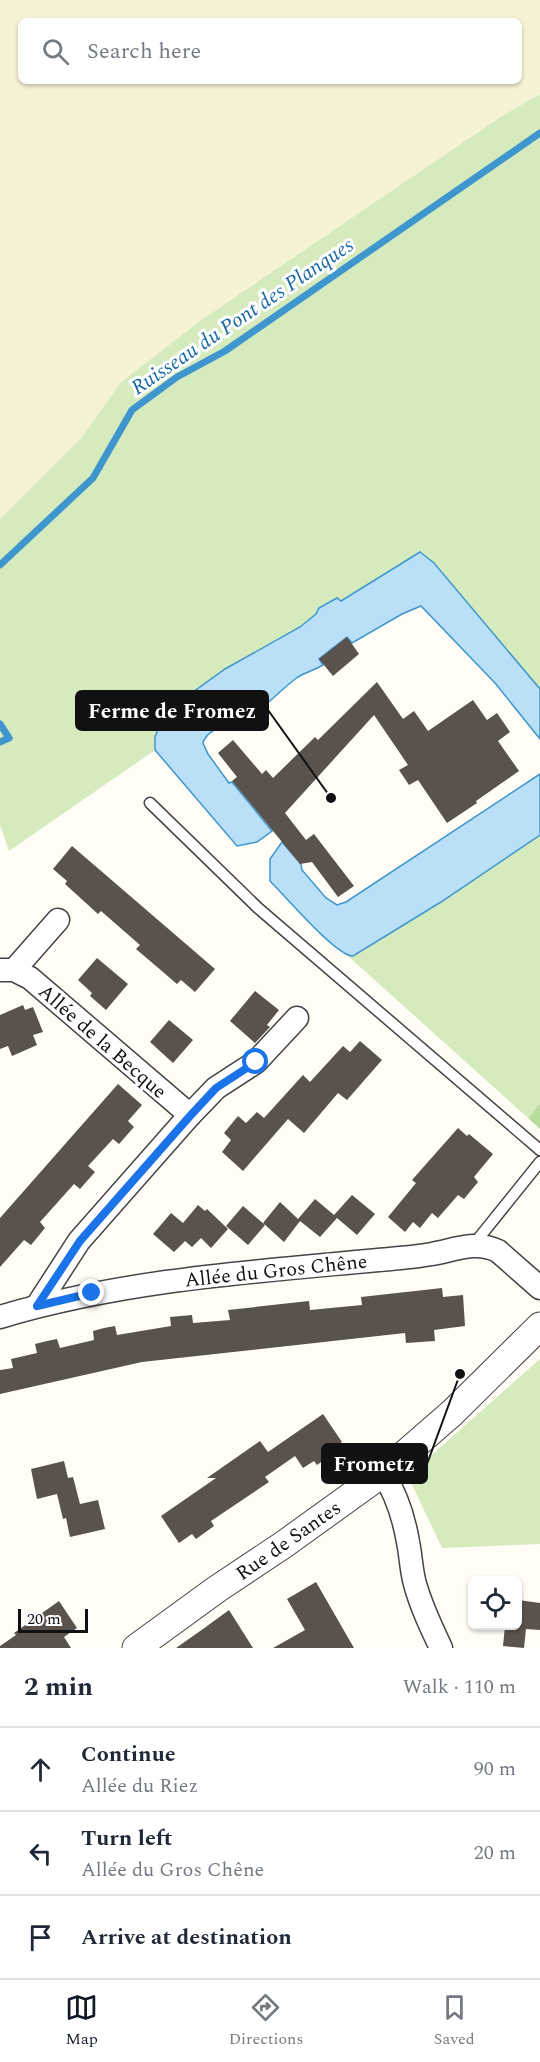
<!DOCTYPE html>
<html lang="en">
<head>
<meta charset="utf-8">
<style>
  :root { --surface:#fff; --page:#f6f6f7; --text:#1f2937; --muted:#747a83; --line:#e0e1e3; --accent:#111827 }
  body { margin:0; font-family:Spectral,serif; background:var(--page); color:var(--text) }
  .controls { position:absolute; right:18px; bottom:18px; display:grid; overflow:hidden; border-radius:9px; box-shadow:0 2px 4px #0004 }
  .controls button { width:54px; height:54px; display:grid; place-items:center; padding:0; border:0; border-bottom:2px solid var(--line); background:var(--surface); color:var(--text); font:30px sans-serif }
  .scale { position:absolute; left:18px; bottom:15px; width:70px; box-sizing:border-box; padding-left:6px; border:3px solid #111; border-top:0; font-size:16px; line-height:21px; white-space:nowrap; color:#111; -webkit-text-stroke:4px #fff; paint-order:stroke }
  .stop { position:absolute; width:18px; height:18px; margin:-14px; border:4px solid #1a73e8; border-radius:50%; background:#fff }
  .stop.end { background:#1a73e8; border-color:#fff; box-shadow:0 2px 6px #0008 }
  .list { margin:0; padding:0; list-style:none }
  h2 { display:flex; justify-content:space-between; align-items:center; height:78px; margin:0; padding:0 24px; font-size:26px }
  h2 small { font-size:20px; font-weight:400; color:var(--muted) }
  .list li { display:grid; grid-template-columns:39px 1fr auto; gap:18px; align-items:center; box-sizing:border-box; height:84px; padding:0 24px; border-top:2px solid var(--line) }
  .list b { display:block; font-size:22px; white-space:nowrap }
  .list p { margin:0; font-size:20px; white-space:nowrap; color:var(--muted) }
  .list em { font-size:20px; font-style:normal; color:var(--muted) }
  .icon { flex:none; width:33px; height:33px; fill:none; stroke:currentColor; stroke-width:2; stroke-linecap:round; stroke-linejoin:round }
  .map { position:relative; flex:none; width:540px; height:1648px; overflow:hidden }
  .search { position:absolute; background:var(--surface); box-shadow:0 2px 4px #0004; left:18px; right:18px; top:18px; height:66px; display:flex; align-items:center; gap:15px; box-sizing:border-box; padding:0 21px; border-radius:9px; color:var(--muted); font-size:22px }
  .sheet { height:330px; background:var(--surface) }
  nav { display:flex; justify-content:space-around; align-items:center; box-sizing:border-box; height:84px; border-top:2px solid var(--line); background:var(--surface); font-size:16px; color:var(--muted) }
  nav a { display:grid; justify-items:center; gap:3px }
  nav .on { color:var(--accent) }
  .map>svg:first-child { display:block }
  .farmland { fill:#f6f3d4; fill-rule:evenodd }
  .green { fill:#d5ebbd }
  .forest { fill:#b9dc9c }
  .water { fill:#b9e0f7; stroke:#3f96cf; stroke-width:1.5 }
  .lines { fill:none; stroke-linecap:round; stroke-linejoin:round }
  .stream { stroke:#3f96cf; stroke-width:7 }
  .building { fill:#5a524d }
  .service-casing { stroke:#444; stroke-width:13 }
  .minor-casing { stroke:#444; stroke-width:25 }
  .tertiary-casing { stroke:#444; stroke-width:29 }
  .service { stroke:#fff; stroke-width:10 }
  .minor { stroke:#fff; stroke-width:22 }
  .tertiary { stroke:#fff; stroke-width:27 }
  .route { stroke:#1a73e8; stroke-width:8 }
  .labels { text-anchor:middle; stroke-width:6; stroke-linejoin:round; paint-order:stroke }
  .street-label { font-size:20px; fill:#111; stroke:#fff }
  .water-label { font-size:21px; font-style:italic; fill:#1768a6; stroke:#fff }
  .leader { fill:none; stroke:#111; stroke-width:2 }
  .callout-dot { fill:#111; stroke:#fff; stroke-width:2 }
  .callout { fill:#111; stroke:#111; stroke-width:2 }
  .callout-label { font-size:21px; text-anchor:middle; font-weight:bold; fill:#fff }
</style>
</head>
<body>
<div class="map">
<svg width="540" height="1648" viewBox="0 0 540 1648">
  <rect width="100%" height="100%" fill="#fffdf5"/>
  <path class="farmland" d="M0,0h540v94l-38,22 -382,267 -38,54 -82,82zM21,21h498v60h-498z"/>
  <g class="green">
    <path d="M540,94v595l-83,-99 -37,-38 -80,49 -3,-3 -17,9 -3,7 -17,13 -75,42 -55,39c-11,8 -18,29 -15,42l-146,101 -9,-26v-306l82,-82 38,-54 80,-62 302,-205z"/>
    <polygon points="540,835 540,1104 528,1118 348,956 353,956 441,902"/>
    <polygon points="540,1359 540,1544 442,1548 408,1476"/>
  </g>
  <polygon class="forest" points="540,1104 540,1129 528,1118"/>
  <g class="water">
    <path d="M420,552l14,11 106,126v50l-45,-56 -74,-77 -19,8 -50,29 -5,-6 -28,22 4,6c-8,5 -17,7 -25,12 -21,15 -36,36 -61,45 -12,4 -30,7 -34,21l5,11 21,29 3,-1 40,49 -15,11 -20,4 -82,-96v-13l9,-24 61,-44 75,-42 16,-13 3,-6 18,-10 4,3z"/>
    <path d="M540,774v61l-99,67 -88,54c-16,1 -69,-61 -83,-75v-22l12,-17 19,22 1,6 24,28 11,7 9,-3z"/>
  </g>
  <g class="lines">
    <g class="stream">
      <polyline points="0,565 93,478 132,410 177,377 225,351 540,133"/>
      <polyline points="0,724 9,738 0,742"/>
    </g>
  </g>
  <g class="building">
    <polygon points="347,637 359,654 333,676 319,659"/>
    <polygon points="377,682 403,719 414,711 428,731 473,700 487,720 497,713 510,732 498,741 519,771 476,801 477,803 447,823 418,780 409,785 399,770 408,765 374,715 285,813 306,840 314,834 354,886 338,897 312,862 300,864 232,781 237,777 218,753 233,740 262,774 266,770 273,778 315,737 318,740"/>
    <polygon points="72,846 215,969 195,992 181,980 177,984 136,949 140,945 101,911 98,914 65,884 67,881 53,869"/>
    <polygon points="97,958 128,984 106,1010 90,996 92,993 78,980"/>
    <polygon points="255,991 279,1010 267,1025 270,1027 255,1043 230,1021"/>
    <polygon points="23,1005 25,1010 33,1007 43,1032 33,1035 37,1045 12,1056 8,1046 0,1049 0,1015"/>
    <polygon points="169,1020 193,1040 173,1063 150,1042"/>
    <polygon points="360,1041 382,1060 347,1100 338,1093 304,1133 288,1119 243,1171 222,1152 231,1140 224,1133 238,1116 246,1123 257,1112 264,1118 303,1075 310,1082 343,1046 350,1052"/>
    <polygon points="118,1084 142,1105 128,1121 134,1127 119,1144 113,1139 88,1166 95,1172 80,1189 74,1184 40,1222 45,1228 31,1245 24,1240 0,1267 0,1218"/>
    <polygon points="458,1128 467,1136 469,1134 493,1154 474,1177 478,1182 464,1199 458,1195 438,1218 432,1213 420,1228 413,1222 405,1232 388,1217 416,1183 412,1180"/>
    <polygon points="352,1195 375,1214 357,1235 337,1218 320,1237 300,1221 284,1242 263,1223 280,1202 298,1219 315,1199 334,1215"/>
    <polygon points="198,1205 205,1211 207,1209 228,1229 211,1248 201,1238 192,1247 185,1241 174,1252 153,1234 171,1213 183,1223"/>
    <polygon points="243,1206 265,1225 248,1245 226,1226"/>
    <polygon points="442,1288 443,1297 463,1295 465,1326 434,1330 435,1341 406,1343 405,1333 142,1362 0,1394 0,1370 13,1368 11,1359 37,1353 35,1344 47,1341 57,1339 60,1348 94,1340 93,1331 104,1328 115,1326 117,1335 171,1326 170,1317 192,1315 193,1323 230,1320 228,1310 309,1301 310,1310 362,1305 361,1297"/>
    <polygon points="323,1414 342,1442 331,1449 334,1453 317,1465 314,1461 303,1468 295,1456 265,1477 269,1482 211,1521 214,1526 196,1539 192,1534 179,1543 161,1516 216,1478 207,1478 260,1441 268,1452"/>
    <polygon points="64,1461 68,1478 73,1477 80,1504 98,1500 105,1529 70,1537 66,1518 63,1519 57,1494 37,1499 31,1469"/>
    <polygon points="316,1582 354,1648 273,1648 305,1630 287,1599"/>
    <polygon points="518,1600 540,1603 540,1630 526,1629 524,1648 503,1646 505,1626 518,1626"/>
    <polygon points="59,1601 77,1628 64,1637 71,1648 0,1648 0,1646 16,1635 14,1633"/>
    <polygon points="229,1610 253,1648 176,1648 203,1629"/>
  </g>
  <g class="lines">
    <defs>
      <g id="service">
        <polyline points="150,803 258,908 540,1150"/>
        <polyline points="474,1244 540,1162"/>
      </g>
      <g id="minor">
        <polyline points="0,970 14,970 30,978 190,1115"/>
        <polyline points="14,970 58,920"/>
        <polyline points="37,1306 79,1241 190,1115 216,1088 256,1062 297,1018"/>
        <path d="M0,1317c130,-39 266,-46 400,-59 11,-1 21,-2 32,-4 23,-4 43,-14 66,-3l42,37"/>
        <path d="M383,1473c13,21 21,45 25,69 3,14 3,28 7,42 6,22 16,43 26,64"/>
      </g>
      <polyline id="tertiary" points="136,1648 217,1589 283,1545 383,1473 452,1413 540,1326"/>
    </defs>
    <use href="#service" class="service-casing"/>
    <use href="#minor" class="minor-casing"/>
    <use href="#tertiary" class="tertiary-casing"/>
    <use href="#service" class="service"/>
    <use href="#minor" class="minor"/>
    <use href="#tertiary" class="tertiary"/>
  </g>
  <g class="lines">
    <polyline class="route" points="92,1293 37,1306 80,1241 190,1116 216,1088 256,1062"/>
  </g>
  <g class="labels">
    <g class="street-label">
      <text transform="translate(103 1041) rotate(41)" y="7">Allée de la Becque</text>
      <text transform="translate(276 1270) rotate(-6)" y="7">Allée du Gros Chêne</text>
      <text transform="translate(288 1540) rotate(-35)" y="7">Rue de Santes</text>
    </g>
    <g class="water-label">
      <text transform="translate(242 316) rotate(-34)" y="7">Ruisseau du Pont des Planques</text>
    </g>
  </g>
  <path class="leader" d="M331 798L268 710M460 1374L427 1464"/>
  <g class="callout-dot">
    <circle cx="331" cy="798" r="6"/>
    <circle cx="460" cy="1374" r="6"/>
  </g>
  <g class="callout">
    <rect x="76" y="691" width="192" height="39" rx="6"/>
    <rect x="322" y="1444" width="105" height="39" rx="6"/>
  </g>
  <g class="callout-label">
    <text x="172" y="718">Ferme de Fromez</text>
    <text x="374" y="1471">Frometz</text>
  </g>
</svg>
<div class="controls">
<button><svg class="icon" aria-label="locate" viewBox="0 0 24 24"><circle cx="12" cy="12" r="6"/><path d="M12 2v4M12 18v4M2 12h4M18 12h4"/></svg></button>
</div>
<div class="scale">20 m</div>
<div class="stop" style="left:256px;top:1062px"></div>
<div class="stop end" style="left:92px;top:1293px"></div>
<div class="search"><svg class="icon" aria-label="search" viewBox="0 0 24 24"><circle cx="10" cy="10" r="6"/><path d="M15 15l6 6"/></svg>Search here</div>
</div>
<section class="sheet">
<h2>2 min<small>Walk · 110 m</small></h2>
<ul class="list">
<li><svg class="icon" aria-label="ahead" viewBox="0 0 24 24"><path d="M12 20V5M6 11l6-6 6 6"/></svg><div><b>Continue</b><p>Allée du Riez</p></div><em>90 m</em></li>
<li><svg class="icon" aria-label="left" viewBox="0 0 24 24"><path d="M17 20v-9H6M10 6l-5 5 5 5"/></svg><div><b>Turn left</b><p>Allée du Gros Chêne</p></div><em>20 m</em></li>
<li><svg class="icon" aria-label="arrive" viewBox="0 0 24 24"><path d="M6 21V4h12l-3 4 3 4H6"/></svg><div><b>Arrive at destination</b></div></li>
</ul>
</section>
<nav>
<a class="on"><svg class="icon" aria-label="map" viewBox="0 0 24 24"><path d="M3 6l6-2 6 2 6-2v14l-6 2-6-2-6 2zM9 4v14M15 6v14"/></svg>Map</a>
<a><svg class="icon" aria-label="directions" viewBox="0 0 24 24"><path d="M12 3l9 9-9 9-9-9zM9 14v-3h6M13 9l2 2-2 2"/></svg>Directions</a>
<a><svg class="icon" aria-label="saved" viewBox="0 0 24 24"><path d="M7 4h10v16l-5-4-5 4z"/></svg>Saved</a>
</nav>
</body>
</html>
